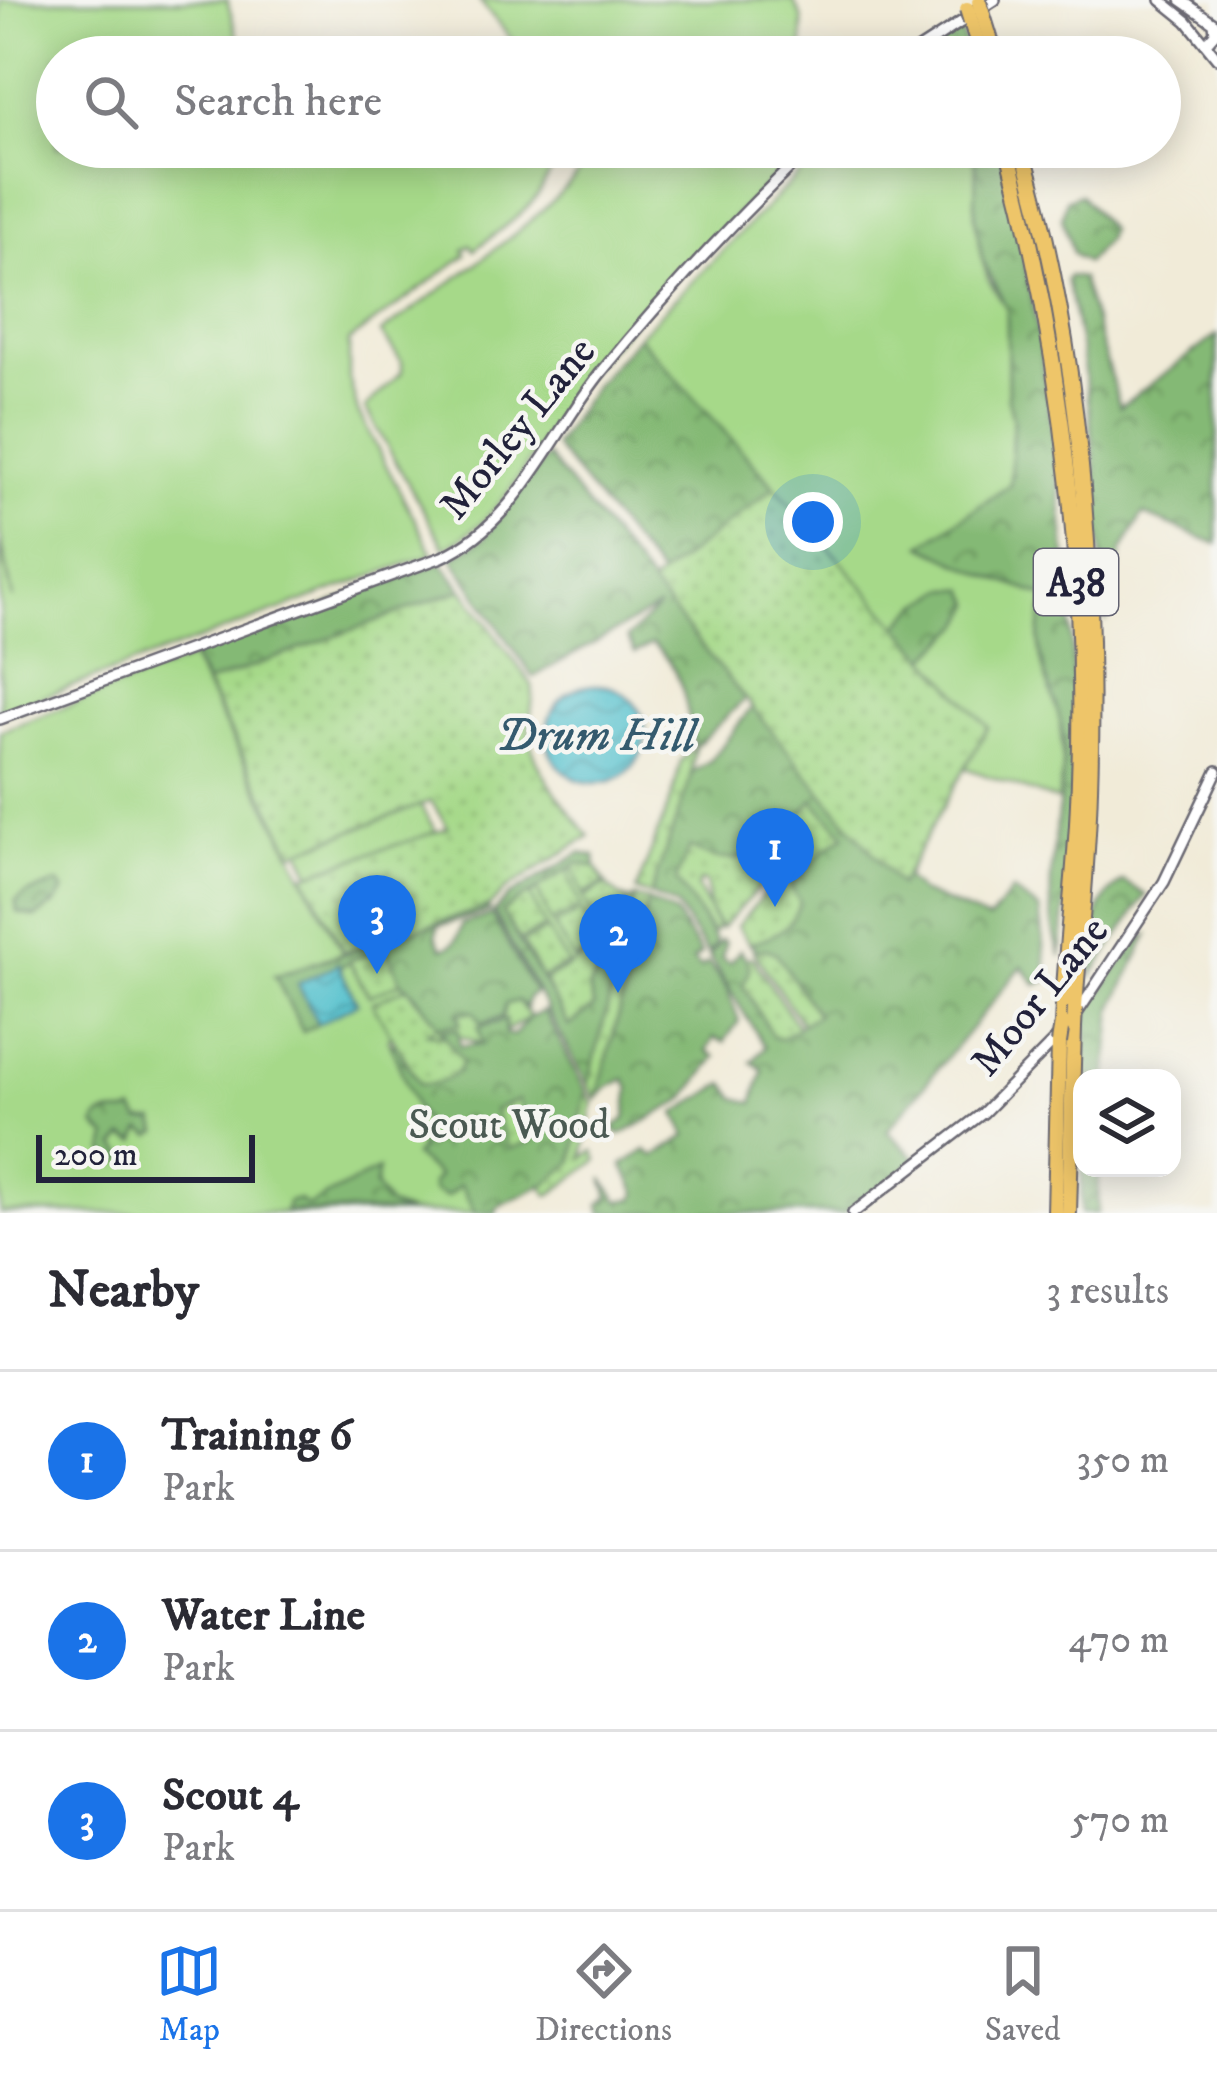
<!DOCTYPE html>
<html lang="en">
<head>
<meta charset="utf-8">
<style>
  :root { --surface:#fff; --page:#f2f2f3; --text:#2b2b33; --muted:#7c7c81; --line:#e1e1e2; --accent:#1a73e8 }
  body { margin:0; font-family:"IM FELL DW Pica",serif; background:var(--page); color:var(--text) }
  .controls { position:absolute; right:36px; bottom:36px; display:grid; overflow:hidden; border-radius:24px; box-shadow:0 6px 30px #0003 }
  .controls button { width:108px; height:108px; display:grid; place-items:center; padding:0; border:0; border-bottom:3px solid var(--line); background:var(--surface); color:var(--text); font:60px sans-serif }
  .scale { position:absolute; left:36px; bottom:30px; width:219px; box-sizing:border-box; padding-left:12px; border:6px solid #22223b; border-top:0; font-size:33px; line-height:42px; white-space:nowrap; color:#22223b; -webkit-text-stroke:9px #f6f6f2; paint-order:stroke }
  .you { position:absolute; left:813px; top:522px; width:42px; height:42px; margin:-30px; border:9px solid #fff; border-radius:50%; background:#1a73e8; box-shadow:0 0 0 18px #1a73e833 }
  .badge { display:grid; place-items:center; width:78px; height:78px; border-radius:50%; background:var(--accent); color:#fff; font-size:39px; font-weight:700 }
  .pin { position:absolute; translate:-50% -99px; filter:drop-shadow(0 3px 6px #0008) }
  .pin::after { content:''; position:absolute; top:63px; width:42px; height:36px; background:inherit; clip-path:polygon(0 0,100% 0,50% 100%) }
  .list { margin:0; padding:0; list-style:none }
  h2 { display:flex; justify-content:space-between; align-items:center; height:156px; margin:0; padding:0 48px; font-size:51px }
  h2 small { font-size:39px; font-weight:400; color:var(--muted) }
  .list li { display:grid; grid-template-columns:78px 1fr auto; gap:36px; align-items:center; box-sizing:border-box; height:180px; padding:0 48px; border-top:3px solid var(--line) }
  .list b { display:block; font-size:45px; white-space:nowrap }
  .list p { margin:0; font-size:39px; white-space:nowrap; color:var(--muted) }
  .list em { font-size:39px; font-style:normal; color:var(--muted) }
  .icon { flex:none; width:66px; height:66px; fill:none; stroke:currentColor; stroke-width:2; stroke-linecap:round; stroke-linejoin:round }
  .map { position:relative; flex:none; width:1217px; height:1213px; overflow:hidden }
  .search { position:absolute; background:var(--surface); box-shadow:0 6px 30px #0003; left:36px; right:36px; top:36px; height:132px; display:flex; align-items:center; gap:30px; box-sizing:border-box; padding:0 42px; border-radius:66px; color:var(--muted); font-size:45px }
  .sheet { height:696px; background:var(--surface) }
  nav { display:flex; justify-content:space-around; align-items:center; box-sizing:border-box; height:168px; border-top:3px solid var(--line); background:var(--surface); font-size:33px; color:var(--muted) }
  nav a { display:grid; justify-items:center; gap:6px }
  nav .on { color:var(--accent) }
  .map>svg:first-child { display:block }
  .grass { fill:#a6d989; stroke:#647e62; stroke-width:3 }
  .forest { fill:url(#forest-crowns); stroke:#536e58; stroke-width:3 }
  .park { fill:url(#park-dots); stroke:#647e62; stroke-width:3 }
  .water { fill:url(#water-waves); stroke:#3b7284; stroke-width:3 }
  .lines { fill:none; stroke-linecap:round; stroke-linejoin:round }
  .minor-casing { stroke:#6a6872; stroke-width:14 }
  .highway-casing { stroke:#6a6872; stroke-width:18 }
  .minor { stroke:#fff; stroke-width:9 }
  .highway { stroke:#eec569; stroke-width:14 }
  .highway-bridge-casing { stroke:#6a6872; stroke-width:18; stroke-linecap:butt }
  .highway-bridge { stroke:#eec569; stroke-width:14 }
  .labels { text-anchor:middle; stroke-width:9; stroke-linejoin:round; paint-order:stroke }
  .shield { fill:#f6f6f2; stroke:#626272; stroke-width:3 }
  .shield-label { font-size:39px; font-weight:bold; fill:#22223b }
  .street-label { font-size:42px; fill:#22223b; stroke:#f6f6f2 }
  .park-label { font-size:42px; fill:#4a5952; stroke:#f6f6f2 }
  .water-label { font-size:45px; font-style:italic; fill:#345a6e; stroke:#f6f6f2 }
</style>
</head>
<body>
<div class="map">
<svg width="1217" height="1213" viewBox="0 0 1217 1213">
  <defs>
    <pattern id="forest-crowns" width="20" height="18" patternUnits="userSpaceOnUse" patternTransform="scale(3)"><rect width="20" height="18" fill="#84b975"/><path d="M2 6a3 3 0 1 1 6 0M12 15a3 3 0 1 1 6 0" fill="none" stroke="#6c9661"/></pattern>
    <pattern id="park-dots" width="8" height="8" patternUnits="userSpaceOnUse" patternTransform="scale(3)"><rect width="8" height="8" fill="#a6d989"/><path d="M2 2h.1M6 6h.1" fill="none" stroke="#8fba77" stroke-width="1.8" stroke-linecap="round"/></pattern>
    <pattern id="water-waves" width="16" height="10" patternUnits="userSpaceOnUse" patternTransform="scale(3)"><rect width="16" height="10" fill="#54c1cd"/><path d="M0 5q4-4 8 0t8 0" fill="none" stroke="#459ca8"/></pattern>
  </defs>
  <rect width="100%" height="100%" fill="#f6f6f2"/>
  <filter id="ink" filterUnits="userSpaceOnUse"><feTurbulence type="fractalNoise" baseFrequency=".00833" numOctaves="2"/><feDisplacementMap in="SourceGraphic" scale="24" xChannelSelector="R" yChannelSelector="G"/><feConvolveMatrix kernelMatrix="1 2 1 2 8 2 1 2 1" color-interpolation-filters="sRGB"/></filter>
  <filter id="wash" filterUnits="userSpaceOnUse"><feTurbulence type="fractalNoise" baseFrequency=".004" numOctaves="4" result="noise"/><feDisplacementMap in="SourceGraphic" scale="48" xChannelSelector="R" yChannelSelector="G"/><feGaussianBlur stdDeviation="2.7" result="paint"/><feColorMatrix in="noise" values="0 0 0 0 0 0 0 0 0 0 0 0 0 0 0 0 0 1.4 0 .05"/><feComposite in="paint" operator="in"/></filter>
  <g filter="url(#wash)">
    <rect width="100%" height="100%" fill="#f1ebd8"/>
    <g class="grass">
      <path d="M0,0h227l16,57h-186v90h500c-13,59 -39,68 -83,103l-3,-5 -7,5 2,5 -117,86v37l9,34 75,142 -402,147 1,5 -32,11v-174l13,56 -13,-66z"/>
      <polygon points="479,0 793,0 802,18 803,57 526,57"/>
      <path d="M591,147h213c-70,72 -143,143 -210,218 -51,58 -77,147 -149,183l-80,-140 37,-36v-10l-21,-29c41,-31 207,-141 210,-186z"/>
      <polygon points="826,147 969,147 976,166 975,218 982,259 989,281 1007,309 1008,398 1013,419 1010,485 956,562 1046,597 1040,651 1060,711 1063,770 1058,801 965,768 988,727 638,336"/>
      <polygon points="191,659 343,953 275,976 357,1003 338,964 385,947 401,982 414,992 518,1001 530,1017 483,1044 442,1030 463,1061 400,1045 391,1037 388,1039 476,1213 0,1213 0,731"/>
      <polygon points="420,805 437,833 311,873 300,850"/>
      <polygon points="578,863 596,867 612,894 627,900 594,1007 569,1026 502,912"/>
    </g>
    <g class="forest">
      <polygon points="960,30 970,57 923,57"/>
      <path d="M969,147h31c50,212 79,435 73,653 -1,52 -8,104 -12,156 -26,-70 5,-143 2,-214 -1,-32 -19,-58 -23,-90 -3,-18 2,-37 6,-55l-61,-22 -63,-30 88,-60 3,-66 -5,-21 -1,-89 -25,-50 -7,-41 1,-52z"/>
      <polygon points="1080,194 1109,230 1106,240 1086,263 1073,254 1062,218 1067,199"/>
      <path d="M1069,276l12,2 39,129 97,-72v209l-74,-30 -21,37 -16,71c-8,-113 -12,-232 -40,-342z"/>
      <polygon points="638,336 775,487 660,576 554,446 597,382"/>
      <path d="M547,456l198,243 -51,49c-7,-38 -9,-79 -42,-104l-17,9 -8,-15 32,-31 -126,70 -81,-119 32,-20z"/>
      <polygon points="441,562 463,589 206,684 191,655"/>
      <polygon points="946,589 966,589 974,604 963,624 927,658 898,626 919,605"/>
      <path d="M752,707l231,21 -78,149 15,15 69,28 23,-29 28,19 8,70 -11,5 -15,-19 -135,165 31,29 -75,53h-241l-2,-9 9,-7 -6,-19 16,23 16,-2 2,-6 -14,-28 23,-15 8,7 33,-21 -11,-23 49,-30 11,15 17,5 10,-33 -11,-8 13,-15 -56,-91 12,-16 4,3 -3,15 8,5 10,-13 7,9 33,79 36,-23 -40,-62 -21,-4 -5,-5c20,-8 26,-37 38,-55 13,-18 38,-41 56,-53l-31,-36c-33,39 -72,80 -123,47l3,58 22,35v6l-8,7 -31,-47 -26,-11 43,-124 18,-11z"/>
      <polygon points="580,853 595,856 596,867 578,864 502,912 569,1026 594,1007 589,987 611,957 627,902 635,898 588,1085 494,912 509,896"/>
      <path d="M1123,881l23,14 -55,82c4,-39 -3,-71 32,-96z"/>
      <polygon points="58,883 64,891 55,904 36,917 17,912 16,901 25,894"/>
      <polygon points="648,901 675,914 701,954 693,960 700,968 708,963 726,987 739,1021 724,1042 714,1038 707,1051 716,1057 685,1099 621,1135 613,1129 626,1118 630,1088 625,1079 607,1088 596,1100"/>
      <path d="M485,907l5,4 -52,15 -2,10 6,12c13,-1 18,-13 20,-24l30,-9 43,78 -7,5 -2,10 -8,-7 -12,3 -3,13 -22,6 -7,-12 -15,2 1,11 -21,2 -25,-34 -13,-10 -17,-35 -86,37 20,40 -15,8 -28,-56z"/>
      <polygon points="1148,935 1113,1008 1107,1078 1084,1078 1087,1011 1138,940"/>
      <polygon points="544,1011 586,1091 573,1162 558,1178 497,1207 496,1213 476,1213 460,1185 447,1197 434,1192 432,1184 438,1176 414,1156 420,1149 419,1141 436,1138 418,1113 390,1043 400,1045 403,1059 420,1084 459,1071 454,1051 441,1030 458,1029 460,1046 483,1044 478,1027 506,1020 505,1034 514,1035 530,1017"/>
      <path d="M134,1111l6,10h15l3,11 -6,4 -10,-6 -6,12 -12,-5 -7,9 9,11 -8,6 -13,-11 3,-15 -13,-11 2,-6c12,-12 26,-3 37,-9z"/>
      <polygon points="1082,1136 1082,1168 1099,1168 1098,1213 1081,1213"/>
      <polygon points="378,1170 375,1187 389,1206 409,1213 285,1211 289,1201 299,1200 307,1206"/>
    </g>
    <g class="park">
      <polygon points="775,487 988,727 899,885 650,584"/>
      <path d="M463,589l69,96c4,21 -6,34 -2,54 7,36 37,68 59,97l-85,55 -14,15 -146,46 -40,-77 144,-47 -17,-27 -138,52 -87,-169z"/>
      <polygon points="695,747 690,780 650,895 636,891 672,796 681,761"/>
      <path d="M813,800l32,35 -21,15 -26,29 -18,-14 -59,63 -12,-19 -3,-27 -6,-1 -3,6 21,41 -6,5 -36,-53 14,-33c52,33 89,-6 123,-47z"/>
      <polygon points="578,863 596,867 604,883 583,895 573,867"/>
      <polygon points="567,870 580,907 551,923 537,889"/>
      <path d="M782,873l12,10 -4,3 10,16c-11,31 -24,31 -50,42l-13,-18z"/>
      <polygon points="605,885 627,902 612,952 583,898"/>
      <polygon points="529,894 545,927 520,940 502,912"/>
      <polygon points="635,898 648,901 596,1100 588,1085"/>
      <polygon points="582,911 600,944 574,960 554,926"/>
      <polygon points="547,930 568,964 542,978 522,943"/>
      <polygon points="606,945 611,957 588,987 594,1007 569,1026 544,981"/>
      <polygon points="385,947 401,982 369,996 349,961"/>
      <polygon points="766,949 776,953 817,1015 802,1024 753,951"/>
      <polygon points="752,957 798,1027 780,1039 773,1037 743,985 750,971 747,959"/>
      <path d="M407,987l32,39 -13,7 18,3 19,25c-6,17 -27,25 -43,23l-48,-81z"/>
      <polygon points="586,1091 593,1104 583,1157 594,1151 598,1160 549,1196 543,1187 573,1162"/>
      <polygon points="518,1100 533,1140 509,1149 494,1110"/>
    </g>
    <g class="water">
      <circle cx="596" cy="734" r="49"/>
      <polygon points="338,964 357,1003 318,1024 298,984"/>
    </g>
  </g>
  <g filter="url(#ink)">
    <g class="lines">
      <defs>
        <g id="minor">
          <polyline points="1161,0 1187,21 1217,58"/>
          <polyline points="1181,0 1214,23 1215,33 1206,43"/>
          <polyline points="907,57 995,0"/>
          <path d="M0,719l442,-162c76,-34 111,-126 161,-187 65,-79 135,-153 208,-223"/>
          <polyline points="1076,1015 1164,882 1217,771"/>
          <polyline points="853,1213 983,1113 1058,1037"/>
        </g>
        <g id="highway">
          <polyline points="983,15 996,57"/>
          <polyline points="971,22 982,57"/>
          <path d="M1007,147c58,219 83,451 70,677 -4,66 -12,133 -15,199"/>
          <path d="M1022,147c60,207 75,428 68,642 -2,73 -10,146 -15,219"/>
          <polyline points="1055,1213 1059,1043"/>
          <polyline points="1069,1213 1074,1027"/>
        </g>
      </defs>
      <use href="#minor" class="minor-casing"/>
      <use href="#highway" class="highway-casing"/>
      <use href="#minor" class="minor"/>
      <use href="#highway" class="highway"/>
      <defs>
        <g id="highway-bridge">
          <polyline points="979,2 983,15"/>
          <polyline points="967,9 971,22"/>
          <polyline points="1074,1027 1075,1008"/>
          <polyline points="1059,1043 1062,1023"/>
        </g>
      </defs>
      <use href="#highway-bridge" class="highway-bridge-casing"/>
      <use href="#highway-bridge" class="highway-bridge"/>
    </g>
  </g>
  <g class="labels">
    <rect class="shield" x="1034" y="549" width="84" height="66" rx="9"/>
    <g class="shield-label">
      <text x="1076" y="596">A38</text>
    </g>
    <g class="street-label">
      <text transform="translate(516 427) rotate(-51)" y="15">Morley Lane</text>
      <text transform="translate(1038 995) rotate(-51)" y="15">Moor Lane</text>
    </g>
    <g class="park-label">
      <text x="509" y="1138">Scout Wood</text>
    </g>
    <g class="water-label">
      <text x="596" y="750">Drum Hill</text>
    </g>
  </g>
</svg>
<div class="controls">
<button><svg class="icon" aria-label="layers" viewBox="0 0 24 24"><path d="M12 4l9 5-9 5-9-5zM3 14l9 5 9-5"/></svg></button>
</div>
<div class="scale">200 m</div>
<div class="you"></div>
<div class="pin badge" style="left:775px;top:907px">1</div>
<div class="pin badge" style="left:618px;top:993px">2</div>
<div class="pin badge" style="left:377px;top:974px">3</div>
<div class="search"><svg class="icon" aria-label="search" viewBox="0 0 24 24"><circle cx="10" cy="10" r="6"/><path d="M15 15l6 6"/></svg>Search here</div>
</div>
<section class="sheet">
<h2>Nearby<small>3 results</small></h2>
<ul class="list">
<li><span class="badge">1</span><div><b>Training 6</b><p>Park</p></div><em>350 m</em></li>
<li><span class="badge">2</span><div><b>Water Line</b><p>Park</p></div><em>470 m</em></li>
<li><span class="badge">3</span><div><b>Scout 4</b><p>Park</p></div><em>570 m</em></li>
</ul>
</section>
<nav>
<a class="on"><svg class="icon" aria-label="map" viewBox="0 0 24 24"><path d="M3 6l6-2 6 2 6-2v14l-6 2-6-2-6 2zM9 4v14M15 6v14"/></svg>Map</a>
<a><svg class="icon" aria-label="directions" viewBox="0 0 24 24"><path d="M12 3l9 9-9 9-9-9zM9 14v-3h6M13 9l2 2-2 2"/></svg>Directions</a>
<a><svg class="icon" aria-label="saved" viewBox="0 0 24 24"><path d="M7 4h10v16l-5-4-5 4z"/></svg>Saved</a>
</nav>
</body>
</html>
